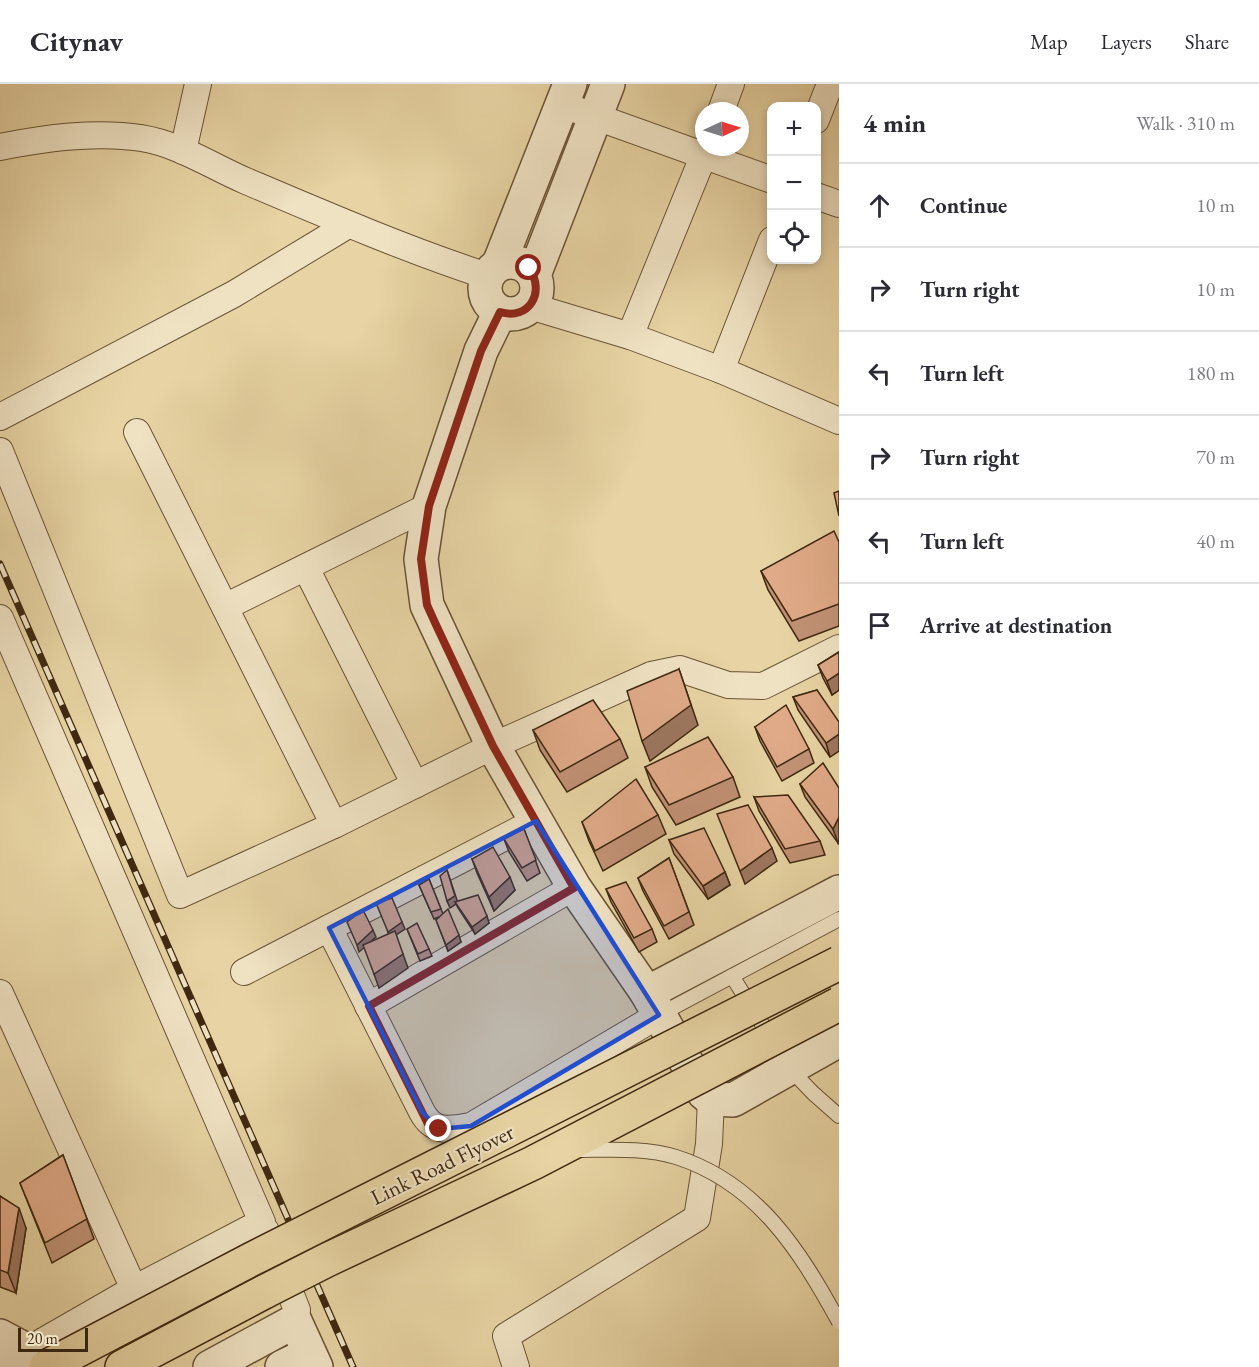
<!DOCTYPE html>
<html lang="en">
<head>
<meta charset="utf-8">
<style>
  :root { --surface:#fff; --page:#f2f2f3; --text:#2b2b33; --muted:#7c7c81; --line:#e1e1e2 }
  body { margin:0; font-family:"EB Garamond",serif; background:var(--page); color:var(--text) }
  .controls { position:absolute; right:18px; top:18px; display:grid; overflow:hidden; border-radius:12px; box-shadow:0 3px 9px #0003 }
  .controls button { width:54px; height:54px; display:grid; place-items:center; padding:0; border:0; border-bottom:2px solid var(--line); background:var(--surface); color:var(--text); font:30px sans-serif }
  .compass { position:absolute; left:695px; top:18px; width:54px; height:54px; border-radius:50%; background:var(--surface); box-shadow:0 3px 9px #0003; rotate:86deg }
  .scale { position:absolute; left:18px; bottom:15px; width:70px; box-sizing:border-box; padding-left:6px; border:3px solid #3f2810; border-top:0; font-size:16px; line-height:21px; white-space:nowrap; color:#3f2810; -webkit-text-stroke:4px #efe2c3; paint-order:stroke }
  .stop { position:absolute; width:18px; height:18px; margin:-14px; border:4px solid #8f2418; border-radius:50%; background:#fff }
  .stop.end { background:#8f2418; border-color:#fff; box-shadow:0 2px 6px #0008 }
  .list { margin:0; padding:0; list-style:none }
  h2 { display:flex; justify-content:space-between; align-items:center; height:78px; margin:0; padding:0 24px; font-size:26px }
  h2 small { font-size:20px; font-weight:400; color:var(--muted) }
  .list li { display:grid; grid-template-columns:39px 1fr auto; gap:18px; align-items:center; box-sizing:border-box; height:84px; padding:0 24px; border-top:2px solid var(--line) }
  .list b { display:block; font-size:22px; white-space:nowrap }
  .list em { font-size:20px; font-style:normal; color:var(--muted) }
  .icon { flex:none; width:33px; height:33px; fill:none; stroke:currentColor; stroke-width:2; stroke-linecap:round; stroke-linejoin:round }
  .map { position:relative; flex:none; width:839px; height:1283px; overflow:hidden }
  header { display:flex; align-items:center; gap:36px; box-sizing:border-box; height:84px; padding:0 30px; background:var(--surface); border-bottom:2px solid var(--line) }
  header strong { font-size:28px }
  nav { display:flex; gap:33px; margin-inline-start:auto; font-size:21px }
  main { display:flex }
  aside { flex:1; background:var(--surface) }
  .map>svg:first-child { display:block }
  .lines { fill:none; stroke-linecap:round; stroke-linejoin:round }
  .service-casing { stroke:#695335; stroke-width:16 }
  .minor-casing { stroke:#695335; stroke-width:28 }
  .tertiary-casing { stroke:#695335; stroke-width:36 }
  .primary-casing { stroke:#3f2810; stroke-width:36 }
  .service { stroke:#efe2c3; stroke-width:14 }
  .minor { stroke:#efe2c3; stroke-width:26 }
  .tertiary { stroke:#efe2c3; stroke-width:33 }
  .primary { stroke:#e7d3a3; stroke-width:33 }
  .rail-casing { stroke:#3f2810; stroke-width:7 }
  .rail { stroke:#efe2c3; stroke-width:4.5; stroke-dasharray:14; stroke-linecap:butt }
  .service-bridge-casing { stroke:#695335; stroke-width:16; stroke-linecap:butt }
  .primary-bridge-casing { stroke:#3f2810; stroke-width:36; stroke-linecap:butt }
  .service-bridge { stroke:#efe2c3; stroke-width:14 }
  .primary-bridge { stroke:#e7d3a3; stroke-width:33 }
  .wall { fill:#c19275; stroke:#3f2810; stroke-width:1.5 }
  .shaded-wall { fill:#9d775f; stroke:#3f2810; stroke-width:1.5 }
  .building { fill:#e0aa88; stroke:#3f2810; stroke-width:1.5 }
  .route { stroke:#8f2418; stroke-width:8 }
  .marked { fill:#1d4ed8; fill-opacity:0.2; stroke:#1d4ed8; stroke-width:4.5; stroke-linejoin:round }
  .labels { text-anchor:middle; stroke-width:4.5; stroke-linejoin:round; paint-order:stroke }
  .street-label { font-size:22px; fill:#3f2810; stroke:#efe2c3 }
</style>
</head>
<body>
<header>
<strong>Citynav</strong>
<nav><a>Map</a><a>Layers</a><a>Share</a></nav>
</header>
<main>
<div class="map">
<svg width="839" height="1283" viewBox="0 0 839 1283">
  <rect width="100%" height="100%" fill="#e7d3a3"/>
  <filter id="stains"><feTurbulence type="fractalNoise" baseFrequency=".00333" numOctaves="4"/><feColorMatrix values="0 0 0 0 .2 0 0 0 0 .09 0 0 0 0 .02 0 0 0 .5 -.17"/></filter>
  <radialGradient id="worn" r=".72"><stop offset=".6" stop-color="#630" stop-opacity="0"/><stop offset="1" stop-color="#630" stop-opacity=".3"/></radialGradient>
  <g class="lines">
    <defs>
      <g id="service">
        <polyline points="732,892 772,956"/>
        <polyline points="659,931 839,835"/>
        <polyline points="788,983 813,1009 839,1032"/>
      </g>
      <g id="minor">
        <polyline points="563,21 772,96"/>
        <polyline points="721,27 731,0"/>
        <polyline points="816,36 830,0"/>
        <path d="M0,63c45,-9 95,-16 141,-9 38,6 70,28 105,43 80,34 159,68 241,95"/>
        <polyline points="183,67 198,0"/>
        <polyline points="816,112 839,120"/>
        <polyline points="530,222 630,252 721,286 839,337"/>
        <polyline points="630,252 707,63"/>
        <polyline points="721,286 772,156"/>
        <polyline points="0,333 234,210 348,141"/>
        <polyline points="137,348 334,741"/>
        <polyline points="0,367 180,811 334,741 493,662 651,591 680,585 728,601 763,602 839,564"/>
        <polyline points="306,484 415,701"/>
        <polyline points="225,523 429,422"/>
        <polyline points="0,534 262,1138 134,1205"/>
        <polyline points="329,844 536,737"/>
        <path d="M244,888l85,-44 93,184c11,21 27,18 49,14l188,-111"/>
        <polyline points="0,909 134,1205 0,1282"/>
        <polyline points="368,922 574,803"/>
        <polyline points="266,1147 297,1226 295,1237"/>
        <polyline points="516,1283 506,1252 697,1134 709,1060 711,1015"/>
      </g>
      <g id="tertiary">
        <circle cx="511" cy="204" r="26"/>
        <polyline points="499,180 570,0"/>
        <polyline points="534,191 608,0"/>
        <polyline points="500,228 481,267 429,422 421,475 427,521 493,662 574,803 647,909 704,1009 711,1015 733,1016 839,956"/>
        <polyline points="647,909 839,808"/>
        <polyline points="0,1252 28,1267 32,1283"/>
        <polyline points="210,1283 295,1237 316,1283"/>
        <polyline points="282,1283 309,1270"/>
      </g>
      <polyline id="primary" points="122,1283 266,1207"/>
    </defs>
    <use href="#service" class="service-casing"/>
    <use href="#minor" class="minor-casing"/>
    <use href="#tertiary" class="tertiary-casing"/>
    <use href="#primary" class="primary-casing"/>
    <use href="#service" class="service"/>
    <use href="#minor" class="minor"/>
    <use href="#tertiary" class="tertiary"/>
    <use href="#primary" class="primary"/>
    <defs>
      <polyline id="rail" points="0,480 353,1283"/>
    </defs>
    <use href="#rail" class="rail-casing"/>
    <use href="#rail" class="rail"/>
    <defs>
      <path id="service-bridge" d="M575,1066c32,0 70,-3 101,7 82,26 124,94 163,165"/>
      <g id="primary-bridge">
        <polyline points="266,1207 327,1176 533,1079 839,920"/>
        <polyline points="46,1283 252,1175 839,879"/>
      </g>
    </defs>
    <use href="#service-bridge" class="service-bridge-casing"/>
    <use href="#primary-bridge" class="primary-bridge-casing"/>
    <use href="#service-bridge" class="service-bridge"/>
    <use href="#primary-bridge" class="primary-bridge"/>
  </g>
  <g class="wall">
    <polygon points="839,458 839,542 799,557 768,506 761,487"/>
    <polygon points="839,568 839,606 832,611 823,594 818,581"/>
    <polygon points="817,606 830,673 798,626 793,613"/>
    <polygon points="755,643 809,665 814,679 782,697 760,657"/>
    <polygon points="533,646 620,655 628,674 567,708 540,666"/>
    <polygon points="645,683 733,693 740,713 676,741 652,703"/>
    <polygon points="800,700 839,704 838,759 805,713"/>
    <polygon points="754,713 820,757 825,771 790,779 759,727"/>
    <polygon points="658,731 666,750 603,787 589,757 582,738"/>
    <polygon points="524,745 540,789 527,797 509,768 504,755"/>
    <polygon points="669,756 725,788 730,801 708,815 674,770"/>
    <polygon points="669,774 694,841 669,855 643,807 638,794"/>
    <polygon points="472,775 515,806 494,827 477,789"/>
    <polygon points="429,795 443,830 461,858 448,867 436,836 439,833 434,835 419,801"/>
    <polygon points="606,805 652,845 657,858 639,868 611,818"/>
    <polygon points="457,817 489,839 475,850 458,824 456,820 450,824"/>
    <polygon points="407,845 429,865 432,872 420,877"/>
    <polygon points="63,1071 94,1155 52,1179 20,1099"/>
    <polygon points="0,1112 26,1144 16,1209 0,1203"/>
  </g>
  <g class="shaded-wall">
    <polygon points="679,585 698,641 650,677 642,657"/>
    <polygon points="839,589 839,606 832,611 827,597"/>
    <polygon points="839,650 839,667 830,673 826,659"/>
    <polygon points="839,733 839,756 838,759 833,745"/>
    <polygon points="772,764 777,777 745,800 740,787"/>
    <polygon points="447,786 458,819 455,818 456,820 450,824 447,817"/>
    <polygon points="725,788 730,801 708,815 703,802"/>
    <polygon points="510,793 515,806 494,827 489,813"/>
    <polygon points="487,832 489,839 475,850 472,843"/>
    <polygon points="402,838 405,845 390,855 388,848"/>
    <polygon points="373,846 376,853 359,868 357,861"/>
    <polygon points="459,851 461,858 448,867 446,861"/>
    <polygon points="403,870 408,884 379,904 374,890"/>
    <polygon points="19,1124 26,1144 16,1209 8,1189"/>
  </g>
  <g class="building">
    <polygon points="839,407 839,432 834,409"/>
    <polygon points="834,447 839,458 839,520 792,537 761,487"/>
    <polygon points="839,568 839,589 827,597 818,581"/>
    <polygon points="679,585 691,621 642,657 627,607"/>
    <polygon points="817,606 839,638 839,650 826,659 793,613"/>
    <polygon points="593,616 620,655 560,688 533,646"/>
    <polygon points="786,621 809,665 777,683 755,643"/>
    <polygon points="708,653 733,693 669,721 645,683"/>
    <polygon points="823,679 839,704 839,733 833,745 800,700"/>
    <polygon points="636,695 658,731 595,767 582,738"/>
    <polygon points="788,711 820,757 785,765 754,713"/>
    <polygon points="748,721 772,764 740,787 717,730"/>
    <polygon points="704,744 725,788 703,802 669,756"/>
    <polygon points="524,745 536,776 522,784 504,755"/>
    <polygon points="493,763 510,793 489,813 472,775"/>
    <polygon points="669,774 689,828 664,842 638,794"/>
    <polygon points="447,786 455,812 447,817 440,792"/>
    <polygon points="429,795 441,825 431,828 419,801"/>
    <polygon points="626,798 652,845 634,854 606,805"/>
    <polygon points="478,811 487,832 472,843 455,818"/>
    <polygon points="392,814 402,838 388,848 376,819"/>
    <polygon points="448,825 459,851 446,861 436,836"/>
    <polygon points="363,826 373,846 357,861 347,838"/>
    <polygon points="417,839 429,865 418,870 407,845"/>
    <polygon points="395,847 403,870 374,890 363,861"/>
    <polygon points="63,1071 87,1135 45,1159 20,1099"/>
    <polygon points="0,1112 19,1124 8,1189 0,1186"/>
  </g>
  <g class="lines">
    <path class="route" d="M439,1045l-11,-5 -59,-118 205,-118 -81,-142 -56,-119 -10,-22 -6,-46 8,-53 52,-155 19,-39c29,9 46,-20 29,-44"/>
  </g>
  <path class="marked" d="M536,737l123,194 -188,111 -32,3 -17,-17 -93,-184z"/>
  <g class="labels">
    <g class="street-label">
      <text transform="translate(442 1080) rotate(-26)" y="8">Link Road Flyover</text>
    </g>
  </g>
  <rect width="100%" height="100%" filter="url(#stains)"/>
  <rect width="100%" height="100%" fill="url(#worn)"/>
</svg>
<div class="controls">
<button>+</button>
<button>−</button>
<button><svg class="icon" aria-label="locate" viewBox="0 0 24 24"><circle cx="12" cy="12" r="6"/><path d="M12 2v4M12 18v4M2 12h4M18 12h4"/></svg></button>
</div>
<svg class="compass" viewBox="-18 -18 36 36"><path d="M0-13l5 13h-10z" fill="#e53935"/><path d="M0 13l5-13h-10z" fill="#7c7c81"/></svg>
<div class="scale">20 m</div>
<div class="stop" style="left:529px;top:184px"></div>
<div class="stop end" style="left:439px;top:1045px"></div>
</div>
<aside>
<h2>4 min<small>Walk · 310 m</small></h2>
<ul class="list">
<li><svg class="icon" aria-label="ahead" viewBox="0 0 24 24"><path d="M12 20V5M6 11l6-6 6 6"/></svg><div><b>Continue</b></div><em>10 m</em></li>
<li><svg class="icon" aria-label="right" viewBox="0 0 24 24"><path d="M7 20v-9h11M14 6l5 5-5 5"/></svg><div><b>Turn right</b></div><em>10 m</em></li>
<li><svg class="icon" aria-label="left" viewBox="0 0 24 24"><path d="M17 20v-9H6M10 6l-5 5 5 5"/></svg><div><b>Turn left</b></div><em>180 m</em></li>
<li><svg class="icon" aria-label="right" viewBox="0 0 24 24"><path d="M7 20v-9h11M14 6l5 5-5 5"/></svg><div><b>Turn right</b></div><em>70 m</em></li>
<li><svg class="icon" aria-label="left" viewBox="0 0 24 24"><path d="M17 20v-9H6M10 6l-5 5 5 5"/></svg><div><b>Turn left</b></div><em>40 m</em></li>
<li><svg class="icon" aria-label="arrive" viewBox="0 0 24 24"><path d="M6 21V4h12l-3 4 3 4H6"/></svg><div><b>Arrive at destination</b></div></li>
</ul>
</aside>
</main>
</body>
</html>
